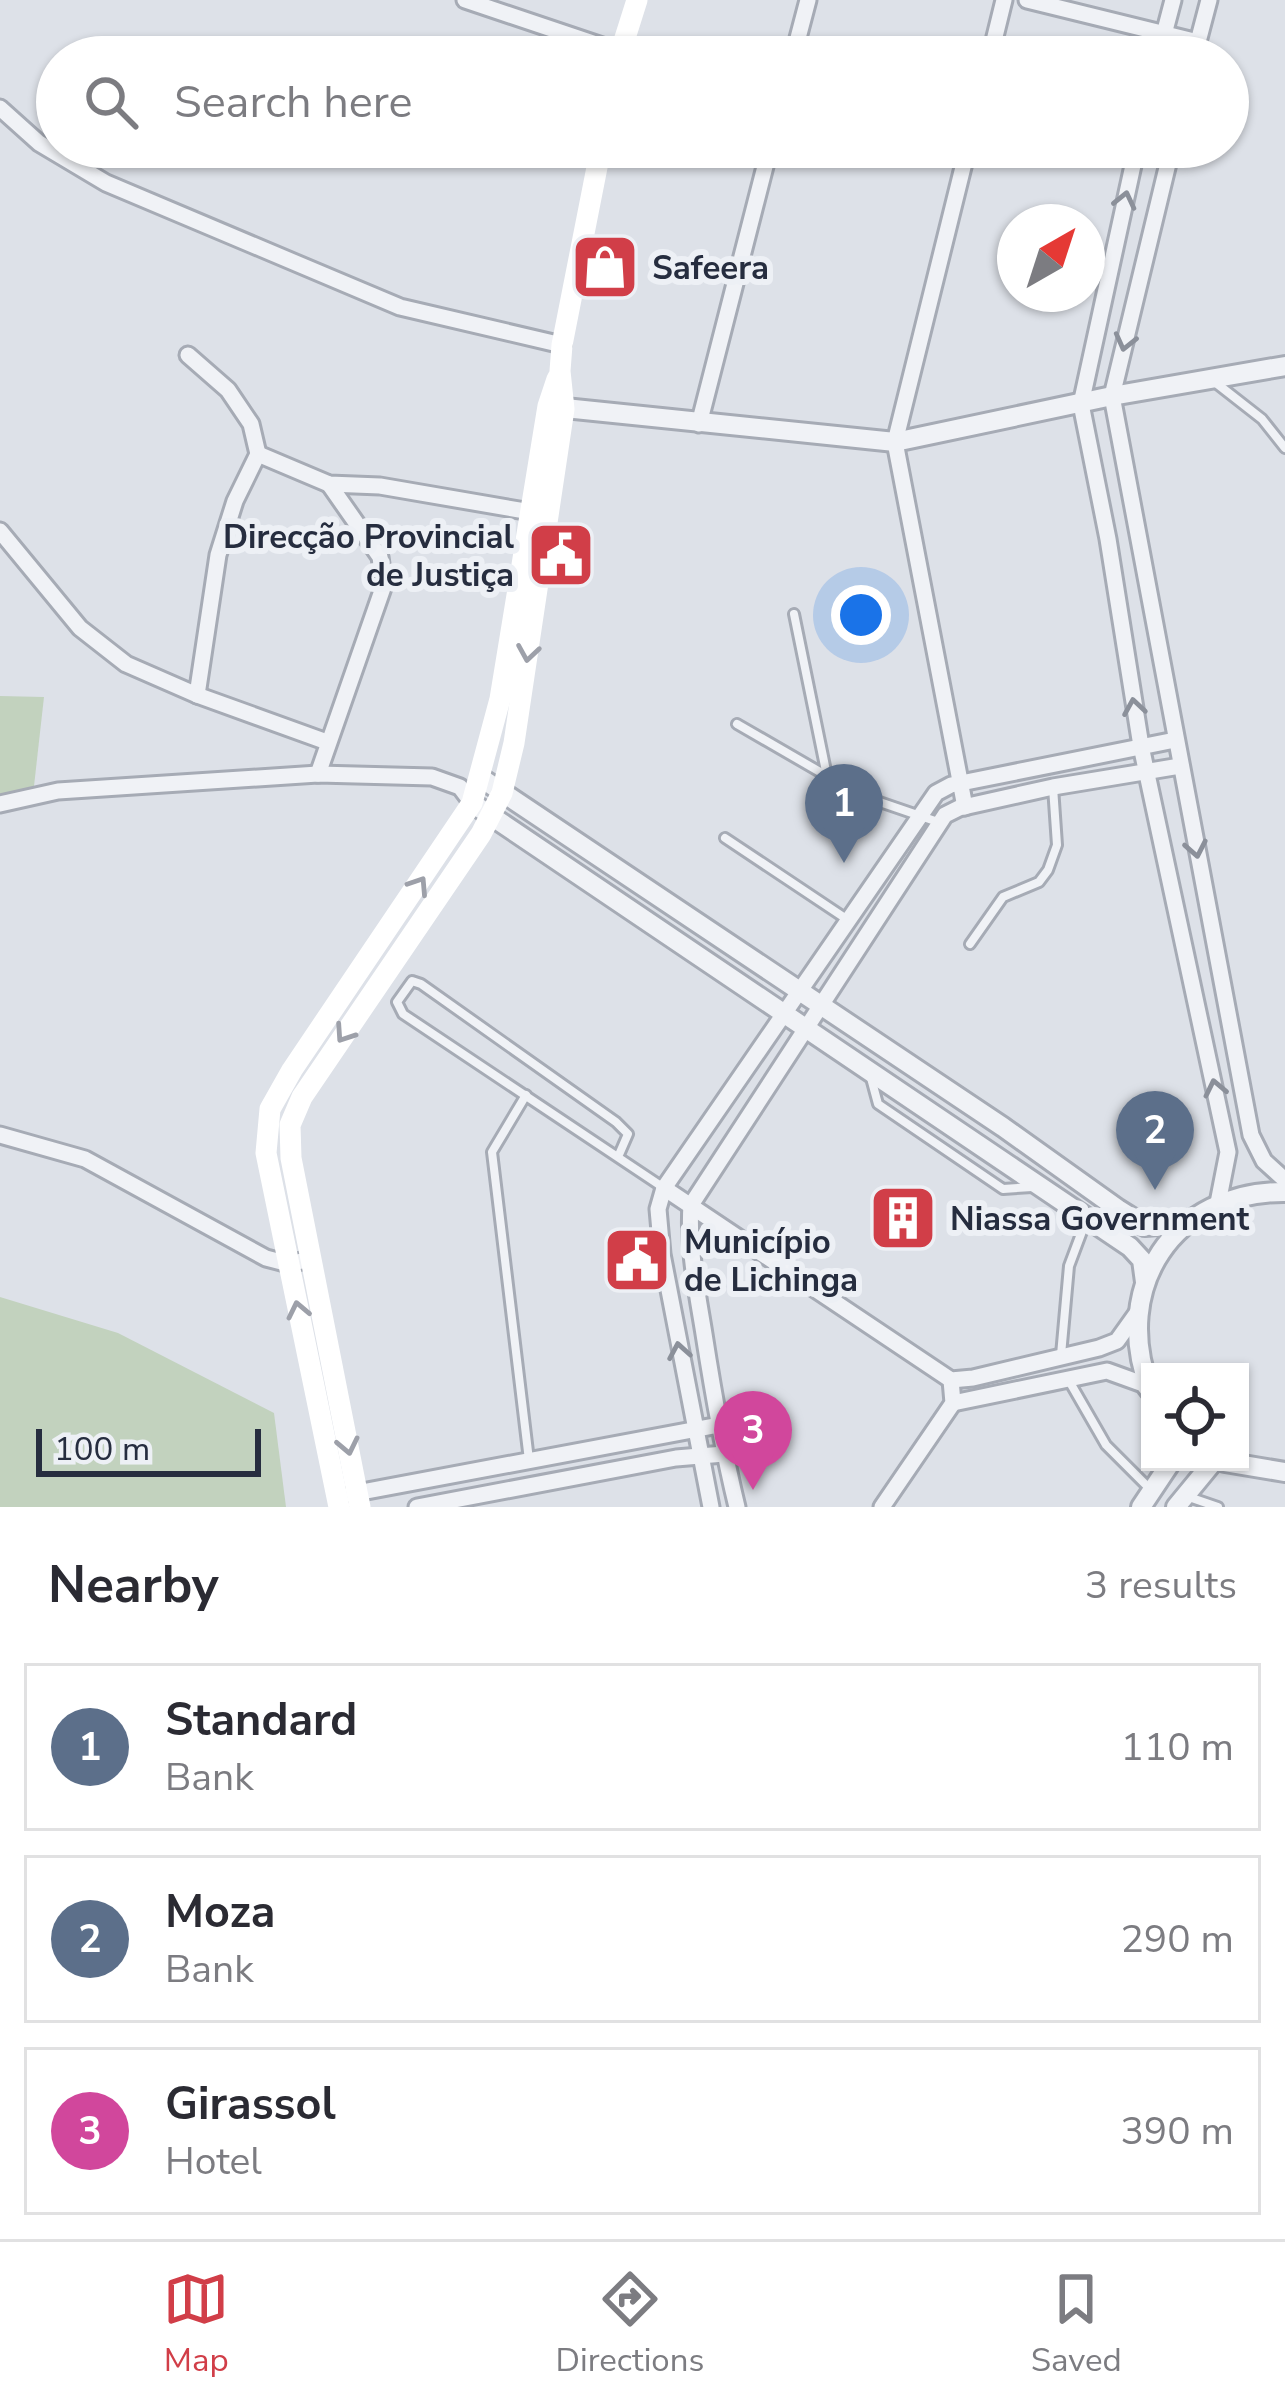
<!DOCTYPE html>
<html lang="en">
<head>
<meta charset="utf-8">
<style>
  :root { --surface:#fff; --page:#f2f2f3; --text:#2b2b33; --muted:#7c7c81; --line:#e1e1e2; --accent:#d13e48 }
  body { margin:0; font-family:"Nunito Sans",sans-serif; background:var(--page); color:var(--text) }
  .controls { position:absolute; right:36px; bottom:36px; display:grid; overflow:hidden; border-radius:0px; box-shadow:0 3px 9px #0004 }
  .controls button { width:108px; height:108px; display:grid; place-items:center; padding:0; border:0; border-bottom:3px solid var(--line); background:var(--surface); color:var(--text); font:60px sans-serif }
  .compass { position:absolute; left:997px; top:204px; width:108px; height:108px; border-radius:50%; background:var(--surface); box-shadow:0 3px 9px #0004; rotate:39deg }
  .scale { position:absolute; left:36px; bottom:30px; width:225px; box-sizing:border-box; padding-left:12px; border:6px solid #262d3f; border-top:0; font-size:33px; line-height:42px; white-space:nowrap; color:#262d3f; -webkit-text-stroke:9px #edf0f5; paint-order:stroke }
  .you { position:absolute; left:861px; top:615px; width:42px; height:42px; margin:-30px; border:9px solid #fff; border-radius:50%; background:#1a73e8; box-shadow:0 0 0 18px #1a73e833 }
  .badge { display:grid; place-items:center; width:78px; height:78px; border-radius:50%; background:var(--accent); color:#fff; font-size:39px; font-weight:700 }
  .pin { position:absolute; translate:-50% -99px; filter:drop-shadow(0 3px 6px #0008) }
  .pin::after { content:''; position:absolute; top:63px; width:42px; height:36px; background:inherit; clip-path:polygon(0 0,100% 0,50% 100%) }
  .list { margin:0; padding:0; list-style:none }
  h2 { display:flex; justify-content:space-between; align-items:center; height:156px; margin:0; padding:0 48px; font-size:51px }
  h2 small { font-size:39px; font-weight:400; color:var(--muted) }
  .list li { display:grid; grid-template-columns:78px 1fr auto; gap:36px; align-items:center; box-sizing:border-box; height:168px; margin:0 24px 24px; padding:0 24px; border:3px solid var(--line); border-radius:0px }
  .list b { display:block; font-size:45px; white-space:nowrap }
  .list p { margin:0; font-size:39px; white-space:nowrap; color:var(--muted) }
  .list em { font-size:39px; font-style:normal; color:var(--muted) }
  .icon { flex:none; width:66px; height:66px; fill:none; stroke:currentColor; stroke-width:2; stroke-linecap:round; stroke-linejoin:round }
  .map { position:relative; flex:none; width:1285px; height:1507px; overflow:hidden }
  .search { position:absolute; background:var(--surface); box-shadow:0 3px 9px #0004; left:36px; right:36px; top:36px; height:132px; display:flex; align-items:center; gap:30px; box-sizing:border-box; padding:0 42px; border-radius:66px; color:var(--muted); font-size:45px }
  .sheet { height:732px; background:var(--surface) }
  nav { display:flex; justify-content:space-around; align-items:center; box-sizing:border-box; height:168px; border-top:3px solid var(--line); background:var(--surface); font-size:33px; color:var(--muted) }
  nav a { display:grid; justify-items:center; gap:6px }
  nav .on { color:var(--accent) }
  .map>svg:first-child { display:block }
  .green { fill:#c2d2be }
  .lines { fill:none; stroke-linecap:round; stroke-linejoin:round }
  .service-casing { stroke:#a6abb5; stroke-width:14 }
  .minor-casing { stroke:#a6abb5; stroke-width:21 }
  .tertiary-casing { stroke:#a6abb5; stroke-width:24 }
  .service { stroke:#f0f2f6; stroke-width:8 }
  .minor { stroke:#f0f2f6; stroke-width:15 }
  .tertiary { stroke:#f0f2f6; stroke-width:18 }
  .secondary { stroke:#fff; stroke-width:21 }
  .oneway { stroke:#8b909a }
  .oneway2 { stroke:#9da0a9 }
  .labels { text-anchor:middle; stroke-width:12; stroke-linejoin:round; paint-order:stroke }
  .poi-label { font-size:33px; font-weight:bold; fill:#262d3f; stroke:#edf0f5; text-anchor:start }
</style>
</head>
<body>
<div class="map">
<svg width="1285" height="1507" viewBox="0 0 1285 1507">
  <rect width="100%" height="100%" fill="#dde1e8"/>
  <g class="green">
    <polygon points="0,696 44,697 33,795 0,807"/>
    <polygon points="0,1297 118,1333 274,1413 286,1507 0,1507"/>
  </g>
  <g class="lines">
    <defs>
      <g id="service">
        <polyline points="1216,383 1262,419 1285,448"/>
        <polyline points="794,614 827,776 868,798 938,822"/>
        <polyline points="737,724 827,776"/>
        <polyline points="725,838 848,920"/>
        <polyline points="970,944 1003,897 1039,882 1048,870 1057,845 1053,787"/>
        <polyline points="871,1078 878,1104 1003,1189 1032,1187"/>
        <polyline points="526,1095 492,1152 529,1460"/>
        <polyline points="618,1157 628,1134 616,1122 421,984 412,981 397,1002 403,1014 664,1188"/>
        <polyline points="1061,1355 1069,1266 1087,1218"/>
        <polyline points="1068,1379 1106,1445 1151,1490"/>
        <polyline points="1186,1496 1218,1507"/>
      </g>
      <g id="minor">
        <polyline points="465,0 620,52"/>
        <polyline points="1027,0 1198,42"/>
        <polyline points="793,57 808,0"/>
        <polyline points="990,57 1004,0"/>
        <polyline points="1158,57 1173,0"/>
        <polyline points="1194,57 1209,0"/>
        <polyline points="0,108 39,143 106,183 400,307 562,345"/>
        <polyline points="1137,147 1081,404 1108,539 1141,746 1228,1152 1218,1203"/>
        <polyline points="1172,147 1112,396 1251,1135 1264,1161 1285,1180"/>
        <polyline points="188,355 228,390 251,424 258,454 235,501 218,555 197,695"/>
        <polyline points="699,424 770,147"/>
        <polyline points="258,454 329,484 380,486 531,512"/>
        <polyline points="0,531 80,628 126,664 197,695 327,742"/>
        <polyline points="318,774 384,585 380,557 329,484"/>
        <polyline points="0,804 58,791 318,774 432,777 460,787 472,803"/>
        <polyline points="965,807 895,442 968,147"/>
        <polyline points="0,1135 85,1159 266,1258 289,1264 310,1259"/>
        <polyline points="664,1188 951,1380 973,1378 1099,1348 1117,1341 1137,1313"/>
        <polyline points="953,1403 1107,1371 1143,1384 1150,1393"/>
        <polyline points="351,1494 719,1425"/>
        <polyline points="417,1507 676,1458 724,1454"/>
        <polyline points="711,1507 662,1254 658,1209 664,1188 936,793 951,785 1175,740"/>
        <path d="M737,1507c-14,-57 -24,-115 -33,-173 -7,-43 -16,-86 -13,-129l254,-390 14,-7 94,-21 127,-21"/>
        <polyline points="882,1507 953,1403 951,1380"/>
      </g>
      <g id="tertiary">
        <polyline points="555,407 895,442 1112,396 1285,366"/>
        <polyline points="481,778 1003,1127 1118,1209 1145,1226 1185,1223"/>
        <polyline points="472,803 1130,1247 1142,1260 1145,1282"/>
        <path d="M1150,1390c-40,-103 24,-199 135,-198"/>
        <polyline points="1225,1462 1285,1472"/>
        <polyline points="1141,1507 1171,1462"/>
        <polyline points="1176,1507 1213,1462"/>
      </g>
    </defs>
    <use href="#service" class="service-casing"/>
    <use href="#minor" class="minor-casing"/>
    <use href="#tertiary" class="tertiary-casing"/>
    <use href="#service" class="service"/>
    <use href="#minor" class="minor"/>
    <use href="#tertiary" class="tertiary"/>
    <g class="secondary">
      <polyline points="619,57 637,0"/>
      <polyline points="339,1507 266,1153 270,1109 292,1070 472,803 500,699 548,406 557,379"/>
      <polyline points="360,1507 291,1158 290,1125 302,1097 481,834 502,793 514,743 564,409 560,371 562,345 601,147"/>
    </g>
  </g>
  <defs><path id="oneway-chevron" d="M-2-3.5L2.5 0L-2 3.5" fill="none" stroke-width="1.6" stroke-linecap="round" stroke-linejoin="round" transform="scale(3)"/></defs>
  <g class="oneway">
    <use href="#oneway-chevron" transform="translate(1125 200) rotate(-77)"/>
    <use href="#oneway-chevron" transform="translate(1125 342) rotate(104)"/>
    <use href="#oneway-chevron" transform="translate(1134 707) rotate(-99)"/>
    <use href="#oneway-chevron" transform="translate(1196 849) rotate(79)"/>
    <use href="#oneway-chevron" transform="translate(1215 1088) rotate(-102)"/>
    <use href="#oneway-chevron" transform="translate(679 1351) rotate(-100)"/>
  </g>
  <g class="oneway2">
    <use href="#oneway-chevron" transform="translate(528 653) rotate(99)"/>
    <use href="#oneway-chevron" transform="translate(419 885) rotate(-57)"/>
    <use href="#oneway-chevron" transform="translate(344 1034) rotate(124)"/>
    <use href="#oneway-chevron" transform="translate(298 1310) rotate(-102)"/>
    <use href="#oneway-chevron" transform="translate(348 1446) rotate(78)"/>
  </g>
  <defs>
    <symbol id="shop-square" viewBox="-11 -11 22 22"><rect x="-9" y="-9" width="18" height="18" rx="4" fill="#d13e48" stroke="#edf0f5"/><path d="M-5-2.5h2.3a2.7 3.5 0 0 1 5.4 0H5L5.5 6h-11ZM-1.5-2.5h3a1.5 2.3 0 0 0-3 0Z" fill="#fff"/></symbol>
    <symbol id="civic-square" viewBox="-11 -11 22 22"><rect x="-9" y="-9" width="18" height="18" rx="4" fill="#d13e48" stroke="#edf0f5"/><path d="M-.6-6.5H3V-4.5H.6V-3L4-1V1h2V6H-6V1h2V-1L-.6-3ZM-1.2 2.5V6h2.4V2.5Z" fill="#fff"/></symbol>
    <symbol id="building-square" viewBox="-11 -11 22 22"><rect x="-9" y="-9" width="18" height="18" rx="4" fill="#d13e48" stroke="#edf0f5"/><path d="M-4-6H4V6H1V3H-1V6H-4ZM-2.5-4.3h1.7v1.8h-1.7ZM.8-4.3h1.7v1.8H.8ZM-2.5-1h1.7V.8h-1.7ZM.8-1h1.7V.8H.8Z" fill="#fff"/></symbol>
  </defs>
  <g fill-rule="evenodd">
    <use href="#shop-square" x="567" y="229" width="76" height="76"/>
    <use href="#civic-square" x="523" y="517" width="76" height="76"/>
    <use href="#building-square" x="865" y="1180" width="76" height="76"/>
    <use href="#civic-square" x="599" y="1222" width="76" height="76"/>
  </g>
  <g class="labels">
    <g class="poi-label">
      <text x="652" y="279">Safeera</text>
      <text x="514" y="548" text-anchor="end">Direcção Provincial<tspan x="514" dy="38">de Justiça</tspan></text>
      <text x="950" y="1230">Niassa Government</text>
      <text x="684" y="1253">Município<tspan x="684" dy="38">de Lichinga</tspan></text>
    </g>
  </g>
</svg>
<div class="controls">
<button><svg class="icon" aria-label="locate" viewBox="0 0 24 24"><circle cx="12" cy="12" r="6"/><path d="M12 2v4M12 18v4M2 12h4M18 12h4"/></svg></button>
</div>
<svg class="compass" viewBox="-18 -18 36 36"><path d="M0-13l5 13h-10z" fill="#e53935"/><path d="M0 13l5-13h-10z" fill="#7c7c81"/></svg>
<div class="scale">100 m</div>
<div class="you"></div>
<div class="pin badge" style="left:844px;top:863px;background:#5c6f8a">1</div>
<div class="pin badge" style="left:1155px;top:1190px;background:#5c6f8a">2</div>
<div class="pin badge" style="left:753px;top:1490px;background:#d1479c">3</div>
<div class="search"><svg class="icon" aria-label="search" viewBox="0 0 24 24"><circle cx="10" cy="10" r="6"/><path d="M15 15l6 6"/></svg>Search here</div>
</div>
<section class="sheet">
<h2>Nearby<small>3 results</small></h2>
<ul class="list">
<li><span class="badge" style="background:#5c6f8a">1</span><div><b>Standard</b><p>Bank</p></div><em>110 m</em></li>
<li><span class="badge" style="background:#5c6f8a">2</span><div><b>Moza</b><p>Bank</p></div><em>290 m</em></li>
<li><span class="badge" style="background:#d1479c">3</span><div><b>Girassol</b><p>Hotel</p></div><em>390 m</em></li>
</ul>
</section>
<nav>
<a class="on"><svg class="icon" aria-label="map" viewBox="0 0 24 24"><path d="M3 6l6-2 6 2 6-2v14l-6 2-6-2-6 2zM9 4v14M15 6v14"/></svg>Map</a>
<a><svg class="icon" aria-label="directions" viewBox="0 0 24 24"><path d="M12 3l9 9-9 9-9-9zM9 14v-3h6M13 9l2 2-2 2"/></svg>Directions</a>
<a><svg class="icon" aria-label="saved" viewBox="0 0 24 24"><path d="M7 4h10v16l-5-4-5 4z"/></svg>Saved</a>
</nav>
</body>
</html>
